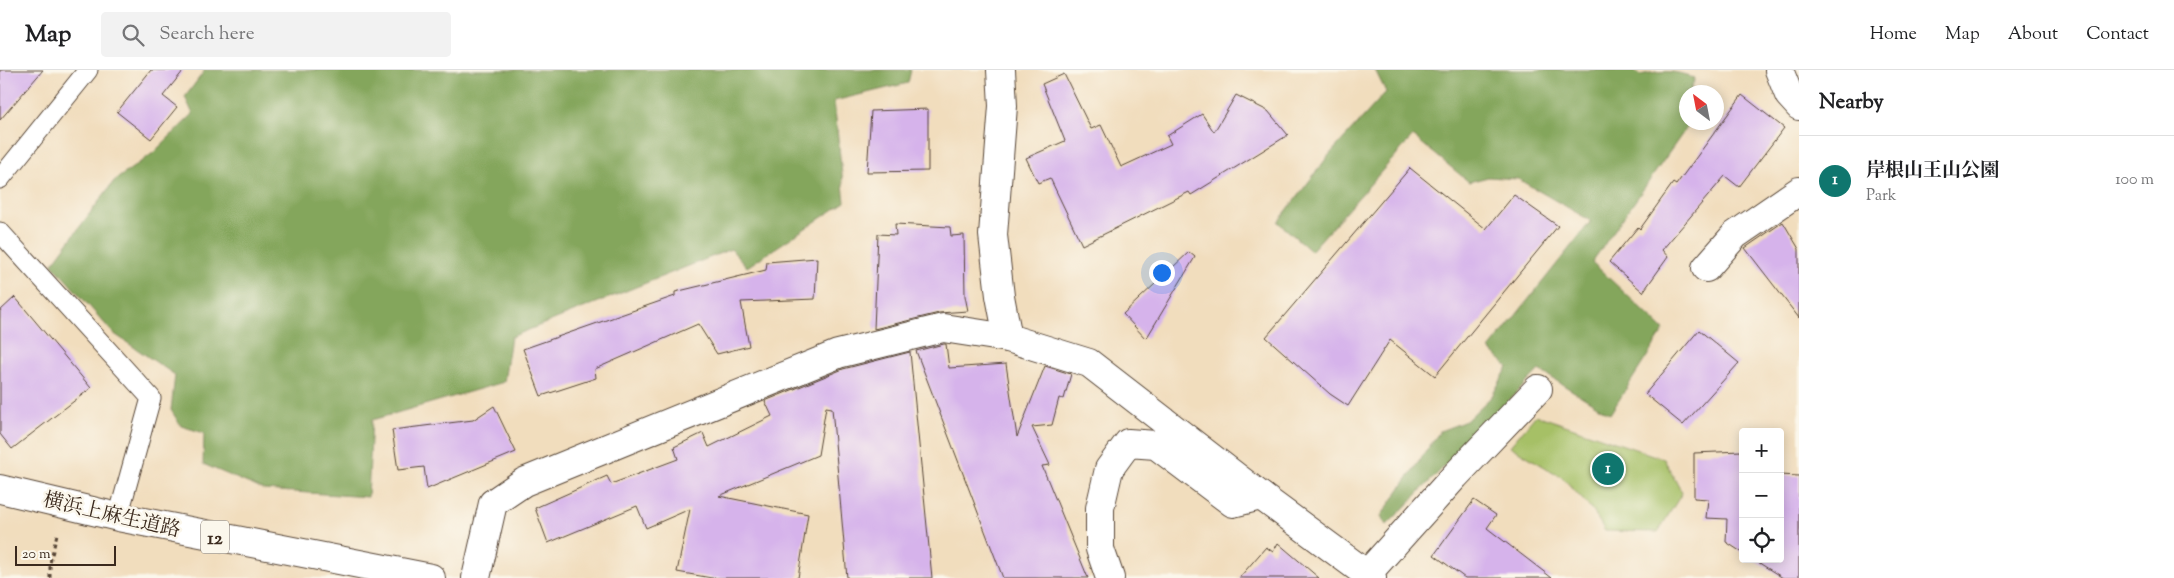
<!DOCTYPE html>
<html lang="en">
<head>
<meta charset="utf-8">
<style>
  :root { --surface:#fff; --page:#f2f2f2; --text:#202124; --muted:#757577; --line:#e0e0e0; --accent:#0f766e }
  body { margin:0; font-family:"Sorts Mill Goudy","Noto Serif JP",serif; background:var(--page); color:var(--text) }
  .controls { position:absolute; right:15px; bottom:15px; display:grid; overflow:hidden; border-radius:5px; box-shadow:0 2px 12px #0003 }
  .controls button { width:45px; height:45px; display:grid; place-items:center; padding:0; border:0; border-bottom:1px solid var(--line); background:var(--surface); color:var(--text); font:25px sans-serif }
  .compass { position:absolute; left:1679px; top:15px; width:45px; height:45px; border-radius:50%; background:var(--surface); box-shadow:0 2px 12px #0003; rotate:328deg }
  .scale { position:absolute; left:15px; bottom:12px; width:101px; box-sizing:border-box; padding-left:5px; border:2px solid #3b2a1e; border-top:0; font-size:14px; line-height:18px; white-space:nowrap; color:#3b2a1e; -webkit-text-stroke:4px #fbf7ec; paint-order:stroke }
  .you { position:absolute; left:1161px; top:202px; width:18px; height:18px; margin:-12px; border:4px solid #fff; border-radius:50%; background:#1a73e8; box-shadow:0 0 0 8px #1a73e833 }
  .badge { display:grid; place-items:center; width:32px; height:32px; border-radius:50%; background:var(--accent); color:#fff; font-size:16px; font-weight:700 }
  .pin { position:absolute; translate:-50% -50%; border:2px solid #fff; box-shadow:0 1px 5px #0006 }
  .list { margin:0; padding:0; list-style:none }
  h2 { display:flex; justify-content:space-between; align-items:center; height:65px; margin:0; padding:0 20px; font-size:21px }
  h2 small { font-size:16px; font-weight:400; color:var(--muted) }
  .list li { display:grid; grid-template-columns:32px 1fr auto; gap:15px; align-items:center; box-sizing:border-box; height:90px; padding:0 20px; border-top:1px solid var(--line) }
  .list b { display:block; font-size:19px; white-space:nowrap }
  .list p { margin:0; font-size:16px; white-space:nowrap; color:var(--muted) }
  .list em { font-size:16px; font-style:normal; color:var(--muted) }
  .icon { flex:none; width:28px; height:28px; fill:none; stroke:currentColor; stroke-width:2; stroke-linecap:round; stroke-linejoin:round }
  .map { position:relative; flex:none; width:1799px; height:508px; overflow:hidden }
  header { display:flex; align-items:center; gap:30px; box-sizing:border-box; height:70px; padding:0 25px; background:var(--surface); border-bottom:1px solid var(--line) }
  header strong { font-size:24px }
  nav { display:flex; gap:28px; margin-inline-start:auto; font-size:18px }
  .search { width:350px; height:45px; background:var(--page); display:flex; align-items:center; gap:12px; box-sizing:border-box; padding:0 18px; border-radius:5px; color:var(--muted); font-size:19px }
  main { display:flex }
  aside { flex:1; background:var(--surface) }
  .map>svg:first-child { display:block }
  .green { fill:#a6c066; stroke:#707542 }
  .forest { fill:#84a65b; stroke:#60683c }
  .building { fill:#d6b3eb }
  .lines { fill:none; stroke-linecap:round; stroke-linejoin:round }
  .service-casing { stroke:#564536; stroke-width:21 }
  .minor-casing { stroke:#564536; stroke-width:30 }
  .primary-casing { stroke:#564536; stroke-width:30 }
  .path { stroke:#564536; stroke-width:3; stroke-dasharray:4 4; stroke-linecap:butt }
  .service { stroke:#fff; stroke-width:19 }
  .minor { stroke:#fff; stroke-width:28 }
  .primary { stroke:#fff; stroke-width:28 }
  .labels { text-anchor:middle; stroke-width:5; stroke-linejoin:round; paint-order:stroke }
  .shield { fill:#fbf7ec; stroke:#75685c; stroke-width:1 }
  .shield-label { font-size:19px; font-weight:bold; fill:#3b2a1e }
  .street-label { font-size:20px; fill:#3b2a1e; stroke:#fbf7ec }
</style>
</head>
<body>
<header>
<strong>Map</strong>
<div class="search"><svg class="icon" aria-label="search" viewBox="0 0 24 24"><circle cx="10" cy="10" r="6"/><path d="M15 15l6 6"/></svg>Search here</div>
<nav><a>Home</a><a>Map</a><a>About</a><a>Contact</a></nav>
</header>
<main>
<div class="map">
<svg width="1799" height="508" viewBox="0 0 1799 508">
  <rect width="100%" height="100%" fill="#fbf7ec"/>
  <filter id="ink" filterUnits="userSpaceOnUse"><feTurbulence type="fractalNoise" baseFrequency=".02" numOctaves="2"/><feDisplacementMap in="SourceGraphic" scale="10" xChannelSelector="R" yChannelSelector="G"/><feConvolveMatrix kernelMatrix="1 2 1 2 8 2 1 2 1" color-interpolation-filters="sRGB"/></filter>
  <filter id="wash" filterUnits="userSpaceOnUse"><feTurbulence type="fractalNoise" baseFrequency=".0096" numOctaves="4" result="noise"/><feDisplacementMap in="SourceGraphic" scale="20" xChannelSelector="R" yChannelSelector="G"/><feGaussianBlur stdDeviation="1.12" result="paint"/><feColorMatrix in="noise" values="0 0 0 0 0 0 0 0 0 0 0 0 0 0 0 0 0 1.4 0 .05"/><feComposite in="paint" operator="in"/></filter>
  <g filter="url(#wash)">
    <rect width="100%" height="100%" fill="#f1ddbd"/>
    <polygon class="green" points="1536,345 1664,389 1682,423 1658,462 1605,461 1593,441 1563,408 1510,376"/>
    <g class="forest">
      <polygon points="205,0 911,0 908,13 834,31 845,132 747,197 731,179 511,267 504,312 372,350 368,427 264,420 203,394 204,363 181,356 171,340 175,305 113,263 52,194 114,111 153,83 193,44 185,27"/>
      <path d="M1375,0h259l6,5c22,-5 34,-5 55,3l-5,14h-4l-2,20 2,3v7l4,1 -98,139 72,68 -54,84 -71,-44 -152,155 -6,-9 59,-85 26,-10 26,-25 16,-29 -19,-18 102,-128 -73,-42 -30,-2 -19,5 -56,-46 -102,115 -33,-29 51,-67 57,-63z"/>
    </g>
    <g id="blocks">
      <g class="building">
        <polygon points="0,0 43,0 0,50"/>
        <polygon points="151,0 184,0 163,26 177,37 151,69 117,42"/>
        <polygon points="1064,4 1091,59 1101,55 1121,97 1171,74 1167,66 1202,44 1214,62 1236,25 1268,41 1288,65 1191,125 1189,122 1082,175 1050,108 1038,113 1026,88 1065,71 1042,14"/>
        <polygon points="1742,25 1784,58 1739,117 1725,106 1662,180 1668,187 1643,222 1609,192 1638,157 1640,159 1673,113 1676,115"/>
        <polygon points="928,39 928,101 867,102 871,41"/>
        <polygon points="1410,98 1486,159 1514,125 1558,156 1435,306 1390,270 1348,336 1330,324 1266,267"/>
        <polygon points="1783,152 1799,179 1799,248 1745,178"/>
        <polygon points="895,154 950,157 951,166 964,165 965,226 968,241 939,243 874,259 878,164 896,165"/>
        <polygon points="1189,182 1195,187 1146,269 1123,244"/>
        <polygon points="817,188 815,229 741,232 749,276 717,284 698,254 595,299 596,308 541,326 523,279 675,226 675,222 766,200 767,192"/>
        <polygon points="15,227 91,318 12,379 0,364 0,241"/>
        <polygon points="1699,260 1739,293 1683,355 1645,324"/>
        <polygon points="944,274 946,274 949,298 1006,294 1017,367 1045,296 1071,304 1064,329 1059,328 1052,355 1032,357 1050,395 1042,396 1088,508 1003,508 916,281"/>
        <polygon points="910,282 932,508 847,508 832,338 826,337 818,385 719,426 808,444 798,508 712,508 677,502 690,439 646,458 637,436 548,473 535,438 607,406 611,414 678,389 674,377 703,363 709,377 772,346 765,331 843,299"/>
        <polygon points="494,336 516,382 427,419 424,397 398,400 392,360 473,350"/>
        <polygon points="1741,381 1743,395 1743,483 1726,472 1727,449 1706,448 1708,429 1694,428 1694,383"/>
        <polygon points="1780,405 1799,406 1799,508 1783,508 1753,489 1780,489"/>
        <polygon points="1474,430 1496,445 1487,458 1552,508 1465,508 1434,485"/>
        <polygon points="1278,473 1319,508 1239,508 1266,477 1273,482"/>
      </g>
    </g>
  </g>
  <g filter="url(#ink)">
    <use href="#blocks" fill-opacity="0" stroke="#564536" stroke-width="1"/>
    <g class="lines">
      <defs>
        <g id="service">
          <polyline points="0,109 88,0"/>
          <polyline points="0,162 151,328 118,447"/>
        </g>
        <g id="minor">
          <polyline points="1001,0 1003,36 993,165 1000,226 1008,268"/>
          <polyline points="1779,0 1789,25 1799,36"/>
          <polyline points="1706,198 1735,165 1799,121"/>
          <polyline points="1367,504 1455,406 1538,319"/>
          <polyline points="476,508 493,433 524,412 838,284 943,258 1008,268 1089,293 1261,426 1372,508"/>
          <polyline points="1110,508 1100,479 1100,438 1109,399 1128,373 1156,375 1233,433 1261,426"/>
        </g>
        <polyline id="primary" points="0,419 118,447 431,508"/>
      </defs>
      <use href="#service" class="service-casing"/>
      <use href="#minor" class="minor-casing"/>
      <use href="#primary" class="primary-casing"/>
      <polyline class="path" points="50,508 50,493 57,464"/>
      <use href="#service" class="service"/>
      <use href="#minor" class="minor"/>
      <use href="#primary" class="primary"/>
    </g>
  </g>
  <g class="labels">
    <rect class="shield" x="201" y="450.5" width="28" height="33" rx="4"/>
    <g class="shield-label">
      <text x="215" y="474">12</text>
    </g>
    <g class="street-label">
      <text transform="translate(112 444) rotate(13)" y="7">横浜上麻生道路</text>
    </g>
  </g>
</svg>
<div class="controls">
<button>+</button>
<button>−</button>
<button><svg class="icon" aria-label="locate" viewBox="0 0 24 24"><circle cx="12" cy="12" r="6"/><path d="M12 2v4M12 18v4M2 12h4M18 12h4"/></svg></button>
</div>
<svg class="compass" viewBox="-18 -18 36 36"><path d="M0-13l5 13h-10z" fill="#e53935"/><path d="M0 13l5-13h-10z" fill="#757577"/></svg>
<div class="scale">20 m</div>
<div class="you"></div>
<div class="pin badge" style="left:1608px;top:399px">1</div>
</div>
<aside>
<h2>Nearby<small></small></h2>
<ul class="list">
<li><span class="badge">1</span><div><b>岸根山王山公園</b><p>Park</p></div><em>100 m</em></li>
</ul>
</aside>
</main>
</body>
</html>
